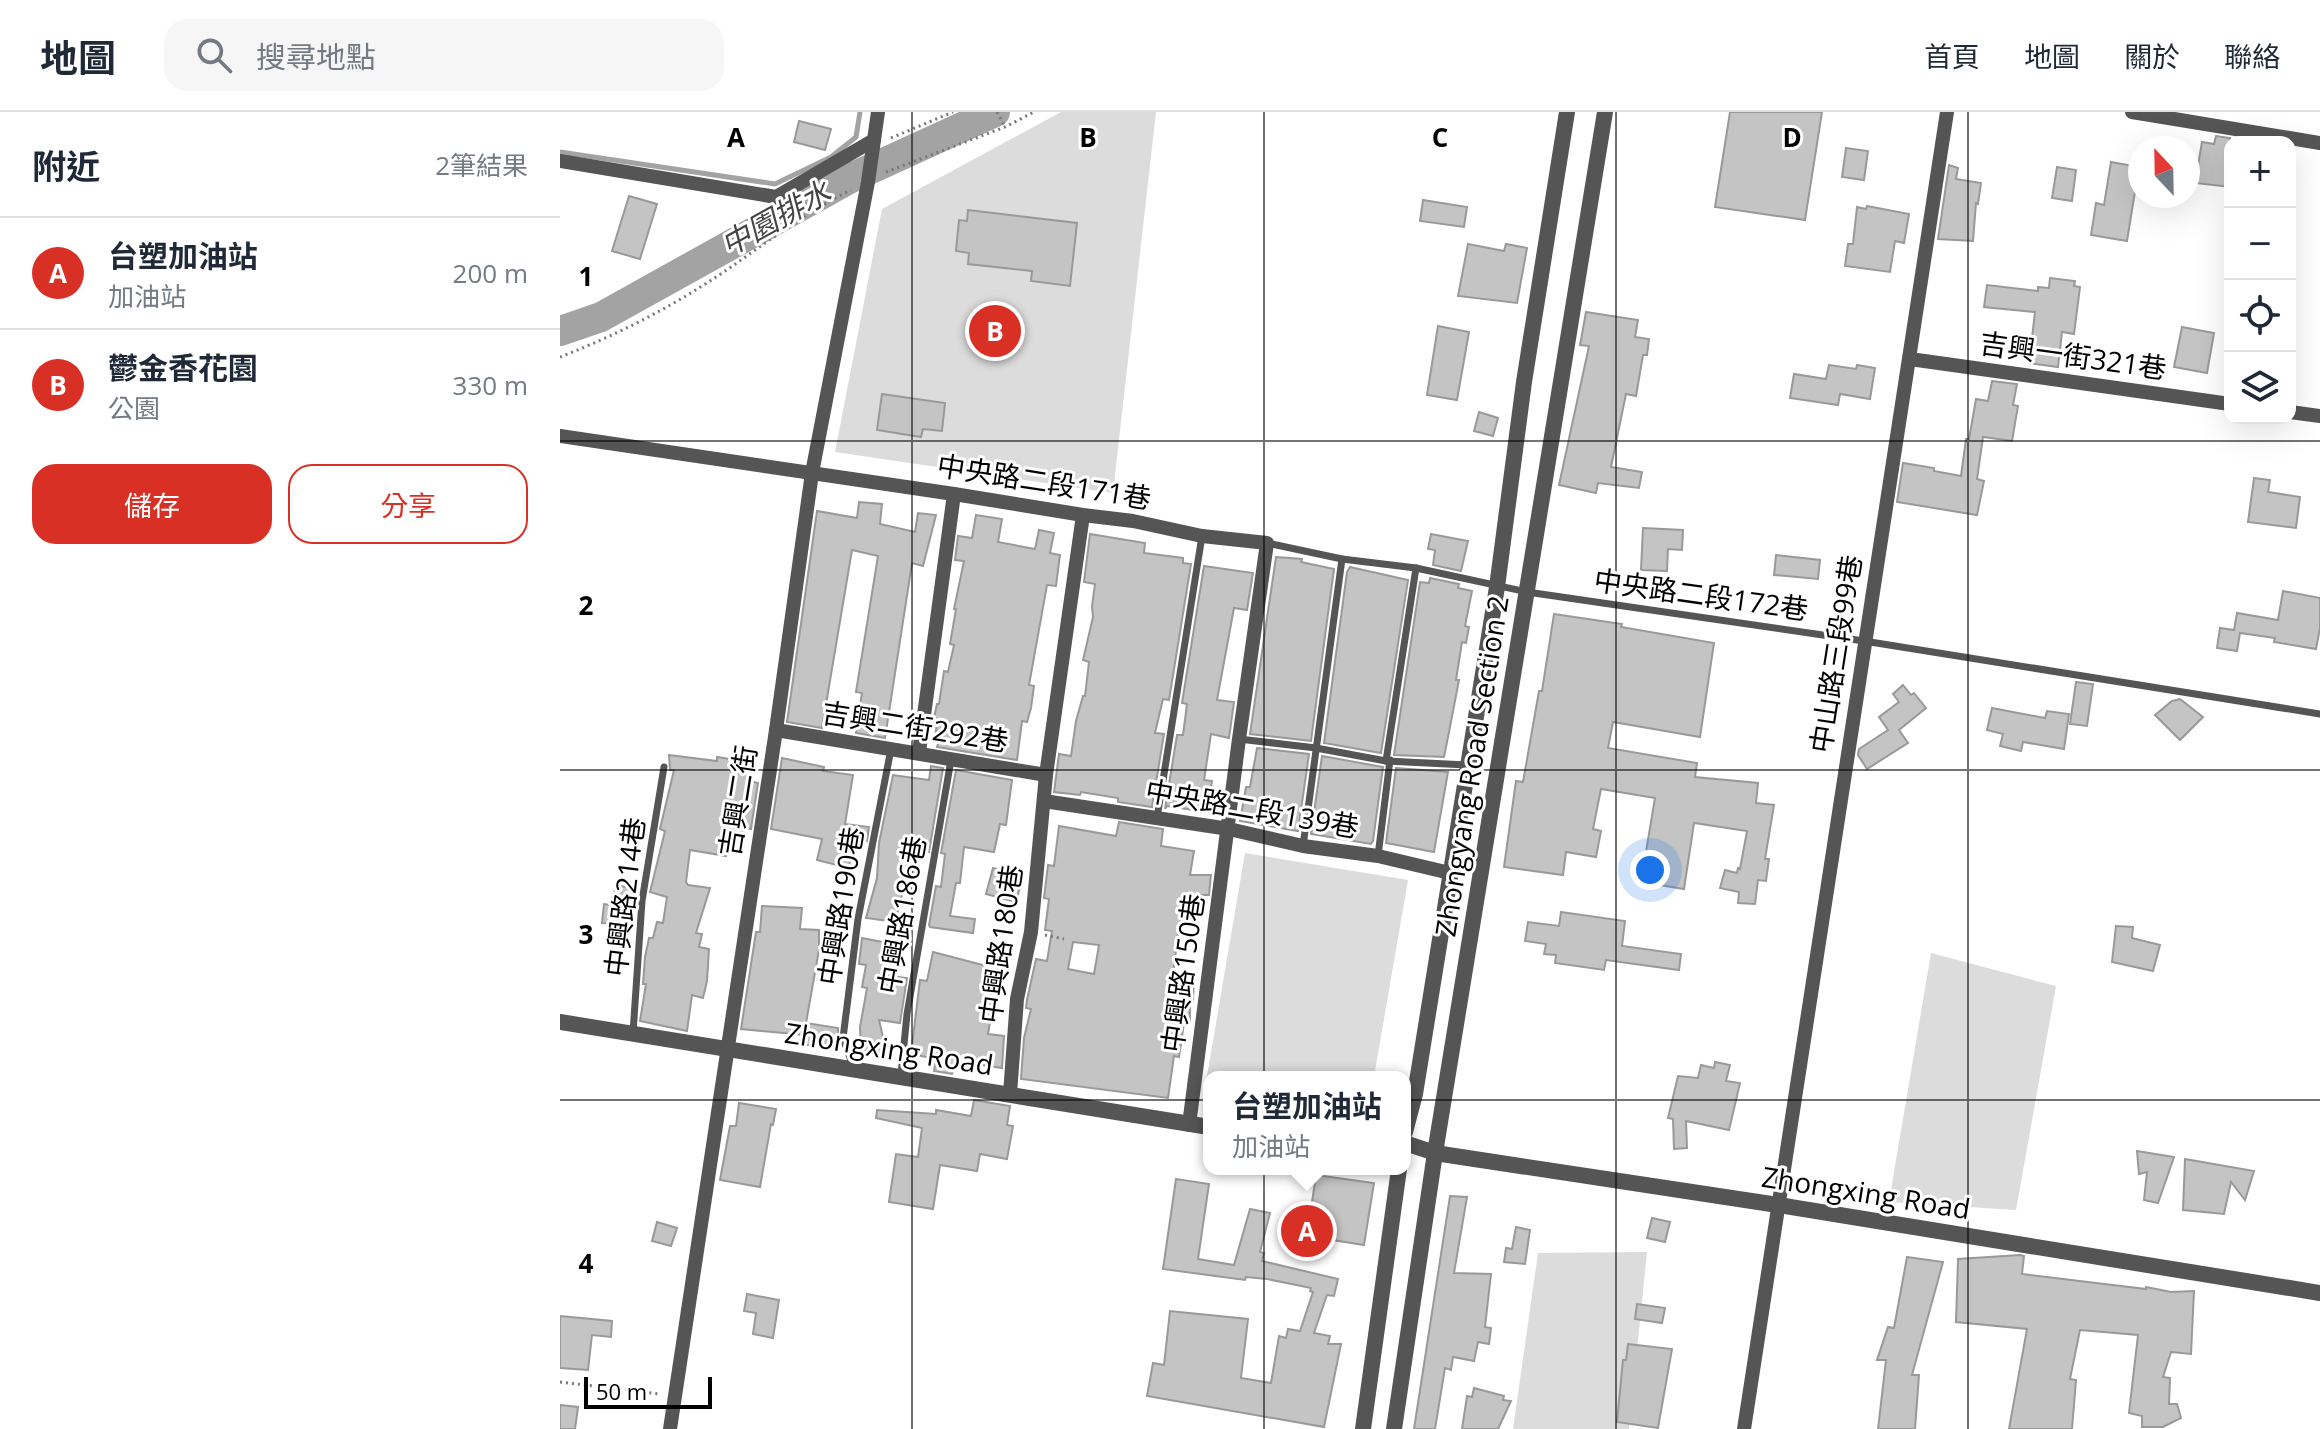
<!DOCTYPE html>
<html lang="zh-TW">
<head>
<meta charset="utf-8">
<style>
  :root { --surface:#fff; --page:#f6f6f7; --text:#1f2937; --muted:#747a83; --line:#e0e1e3; --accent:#d93025 }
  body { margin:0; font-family:"Open Sans","Noto Sans TC",sans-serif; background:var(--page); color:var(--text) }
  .controls { position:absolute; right:24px; top:24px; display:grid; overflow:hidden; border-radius:16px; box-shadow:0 8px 32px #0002 }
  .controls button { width:72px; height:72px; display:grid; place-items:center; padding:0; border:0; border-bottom:2px solid var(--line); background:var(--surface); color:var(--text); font:40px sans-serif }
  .compass { position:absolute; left:1568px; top:24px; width:72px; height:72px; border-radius:50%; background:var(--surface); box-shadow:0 8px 32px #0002; rotate:338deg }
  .scale { position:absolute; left:24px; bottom:20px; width:128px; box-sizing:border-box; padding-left:8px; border:4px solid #000; border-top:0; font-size:22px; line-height:28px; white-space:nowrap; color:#000; -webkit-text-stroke:6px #fff; paint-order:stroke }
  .you { position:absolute; left:1090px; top:758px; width:28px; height:28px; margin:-20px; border:6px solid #fff; border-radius:50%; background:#1a73e8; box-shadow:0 0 0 12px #1a73e833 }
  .badge { display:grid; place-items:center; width:52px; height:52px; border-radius:50%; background:var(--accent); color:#fff; font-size:26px; font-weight:700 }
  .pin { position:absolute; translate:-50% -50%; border:4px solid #fff; box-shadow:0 2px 8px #0006 }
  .popup { position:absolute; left:643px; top:959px; width:208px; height:104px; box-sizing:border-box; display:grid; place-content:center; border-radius:16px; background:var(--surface); filter:drop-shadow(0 2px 6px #0005); font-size:26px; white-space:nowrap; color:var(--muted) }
  .popup b { font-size:30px; color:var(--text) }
  .popup::after { content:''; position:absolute; left:50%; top:100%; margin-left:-16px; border:16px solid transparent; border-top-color:var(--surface) }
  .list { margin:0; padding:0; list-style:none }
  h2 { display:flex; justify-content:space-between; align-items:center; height:104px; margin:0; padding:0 32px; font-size:34px }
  h2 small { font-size:26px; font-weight:400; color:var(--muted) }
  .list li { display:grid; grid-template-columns:52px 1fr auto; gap:24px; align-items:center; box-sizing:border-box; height:112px; padding:0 32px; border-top:2px solid var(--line) }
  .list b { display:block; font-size:30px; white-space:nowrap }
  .list p { margin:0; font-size:26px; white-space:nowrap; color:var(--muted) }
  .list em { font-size:26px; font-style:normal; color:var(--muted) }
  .actions { display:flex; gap:16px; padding:24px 32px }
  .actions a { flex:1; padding:18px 0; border:2px solid var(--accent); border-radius:24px; text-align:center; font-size:28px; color:var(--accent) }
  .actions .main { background:var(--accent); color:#fff }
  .icon { flex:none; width:44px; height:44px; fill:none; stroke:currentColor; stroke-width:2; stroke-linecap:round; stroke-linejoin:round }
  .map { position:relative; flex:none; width:1760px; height:1317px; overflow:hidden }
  header { display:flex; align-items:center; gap:48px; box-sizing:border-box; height:112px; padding:0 40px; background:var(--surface); border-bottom:2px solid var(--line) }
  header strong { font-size:38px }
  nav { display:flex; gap:44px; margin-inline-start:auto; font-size:28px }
  .search { width:560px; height:72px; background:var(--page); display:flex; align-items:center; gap:20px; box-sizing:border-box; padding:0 28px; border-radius:24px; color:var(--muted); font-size:30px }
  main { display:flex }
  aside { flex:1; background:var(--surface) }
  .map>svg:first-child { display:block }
  .green { fill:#dcdcdc }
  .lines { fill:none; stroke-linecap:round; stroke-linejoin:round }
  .stream { stroke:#a3a3a3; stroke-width:5 }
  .river { stroke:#a3a3a3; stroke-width:30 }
  .building { fill:#c4c4c4; stroke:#999; stroke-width:2; fill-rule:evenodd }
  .path { stroke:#777; stroke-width:3; stroke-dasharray:2 4; stroke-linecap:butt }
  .service { stroke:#555; stroke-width:7 }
  .minor { stroke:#555; stroke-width:14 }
  .tertiary { stroke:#555; stroke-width:16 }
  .grid { fill:none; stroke:#000; stroke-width:2; stroke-opacity:0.55 }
  .labels { text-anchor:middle; stroke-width:6; stroke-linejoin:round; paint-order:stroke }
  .street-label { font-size:28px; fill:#000; stroke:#fff }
  .water-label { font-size:30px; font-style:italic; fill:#444; stroke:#fff }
  .grid-label { font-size:26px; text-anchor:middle; font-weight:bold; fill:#000; stroke:#fff; stroke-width:6; stroke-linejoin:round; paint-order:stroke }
</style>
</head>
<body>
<header>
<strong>地圖</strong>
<div class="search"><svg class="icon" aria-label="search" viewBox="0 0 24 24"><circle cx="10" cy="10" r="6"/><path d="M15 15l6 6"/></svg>搜尋地點</div>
<nav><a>首頁</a><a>地圖</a><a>關於</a><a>聯絡</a></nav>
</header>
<main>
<aside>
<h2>附近<small>2筆結果</small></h2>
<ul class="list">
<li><span class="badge">A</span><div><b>台塑加油站</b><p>加油站</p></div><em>200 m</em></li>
<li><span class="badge">B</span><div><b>鬱金香花園</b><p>公園</p></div><em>330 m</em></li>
</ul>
<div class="actions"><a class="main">儲存</a><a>分享</a></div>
</aside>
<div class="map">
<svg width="1760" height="1317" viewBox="0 0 1760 1317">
  <rect width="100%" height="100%" fill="#fff"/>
  <g class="green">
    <polygon points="501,0 596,0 553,381 275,340 322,97"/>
    <polygon points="685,741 848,768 814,965 649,965 649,971 646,970"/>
    <polygon points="1371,841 1496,874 1456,1098 1329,1090"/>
    <polygon points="1087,1140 1069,1317 953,1317 978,1141"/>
  </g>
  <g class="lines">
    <polyline class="stream" points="0,40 215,72 271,45 296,25 300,0"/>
    <polyline class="river" points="0,219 41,205 291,66 435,0"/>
  </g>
  <g class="building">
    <polygon points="1170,0 1262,0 1245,108 1155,95"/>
    <polygon points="239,9 271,17 265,38 234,30"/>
    <polygon points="1656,24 1670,26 1670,75 1635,71 1642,30 1654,32"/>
    <polygon points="1286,36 1308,39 1304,68 1282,65"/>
    <polygon points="1551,50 1579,55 1567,129 1531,123 1536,91 1544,93"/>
    <polygon points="1389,53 1398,56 1396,67 1421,71 1418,92 1416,91 1413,129 1378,127"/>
    <polygon points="1497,55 1516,58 1512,89 1492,86"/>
    <polygon points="69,84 97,92 80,147 52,139"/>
    <polygon points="863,88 907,95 904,115 860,109"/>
    <polygon points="1307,94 1349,102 1344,131 1335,129 1330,160 1285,154 1288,132 1293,132 1297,95 1306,97"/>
    <polygon points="408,98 517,111 510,174 471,169 472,159 408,152 409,141 396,139 399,108 407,109"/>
    <polygon points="908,132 944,139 946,132 967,136 957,191 898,184"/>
    <polygon points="1490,166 1515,169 1514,174 1520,175 1514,222 1502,220 1498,255 1469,251 1475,200 1424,195 1427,173 1478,179 1478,175 1489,176"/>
    <polygon points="1026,200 1078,208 1075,225 1089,227 1087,243 1083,243 1076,284 1066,282 1051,355 1082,360 1079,376 1038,371 1036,381 999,373 1029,234 1020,233"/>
    <polygon points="878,214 909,220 897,288 867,283"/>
    <polygon points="1622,215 1654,221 1647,261 1614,255"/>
    <polygon points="1269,253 1296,257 1297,253 1315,256 1310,287 1280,282 1278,293 1230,286 1234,262 1266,267"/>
    <polygon points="1432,269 1457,272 1453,293 1458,294 1452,329 1423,325 1417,367 1424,369 1417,403 1337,390 1343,351 1374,356 1374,359 1401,364 1406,327 1409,327 1416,287 1428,289"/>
    <polygon points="322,282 385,291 382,319 363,317 361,325 317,318"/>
    <polygon points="919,300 938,306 933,324 914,319"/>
    <polygon points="1694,366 1710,368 1708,380 1740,385 1736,416 1688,410"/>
    <polygon points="299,390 322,392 320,412 355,420 358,401 376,403 363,454 352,451 325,626 296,621 302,581 296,580 318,444 292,438 262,616 227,610 257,399 297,406"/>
    <polygon points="416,403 442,407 438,430 475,437 479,418 494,421 490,441 500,443 496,474 487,473 469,573 474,574 471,596 467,610 462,609 457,648 377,635 380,626 375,625 377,611 373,610 377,592 379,592 384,559 388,560 394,533 390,532 396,497 394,497 404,449 395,448 398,424 412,426"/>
    <polygon points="1083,416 1123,418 1122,438 1108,437 1107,459 1081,458"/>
    <polygon points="530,422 585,431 584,441 623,446 623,451 631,452 609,588 603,587 595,621 604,622 592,695 558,690 558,686 521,680 520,683 494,680 499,642 511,644 516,609 523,584 525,584 529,550 523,548 533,505 532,494 535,472 524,470"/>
    <polygon points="871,422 908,429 901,459 873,453 875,438 868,437"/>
    <polygon points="1216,443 1260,448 1258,467 1214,463"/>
    <polygon points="716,445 742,447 741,450 774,457 751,629 690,622"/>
    <polygon points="644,454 693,461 687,498 674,496 657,588 674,590 669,626 651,622 644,668 652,669 647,700 607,694 605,697 617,623 623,623 627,592 622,591"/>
    <polygon points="790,455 848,468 821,641 764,631 787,460"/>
    <polygon points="870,466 899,472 898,476 912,479 905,514 909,515 906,531 902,530 896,568 899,568 889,620 884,645 834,643 860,470 869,471"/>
    <polygon points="1723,479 1760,486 1760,516 1756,537 1714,530 1715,526 1680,521 1677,539 1657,536 1660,516 1674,518 1677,501 1718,508"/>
    <polygon points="994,502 1062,512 1061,515 1154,531 1140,625 1053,610 1048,636 1137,651 1135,665 1198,671 1196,691 1214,693 1205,747 1209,747 1206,769 1198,768 1195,792 1178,791 1179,780 1160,776 1165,758 1177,761 1178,756 1180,757 1187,719 1134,711 1124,777 1081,770 1095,686 1041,677 1033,717 1041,719 1036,745 1006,740 1003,763 944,755 956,669 963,670 979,579 982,579"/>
    <polygon points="1516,570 1533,572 1527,614 1510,612"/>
    <polygon points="1343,573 1351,583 1354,581 1366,596 1339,618 1348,631 1307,657 1298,643 1299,637 1328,618 1319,605 1339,590 1333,582"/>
    <polygon points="1620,587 1643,605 1620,628 1595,603 1612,589"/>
    <polygon points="1432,596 1485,606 1487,599 1509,602 1504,637 1463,630 1461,639 1440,634 1443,622 1427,618"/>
    <polygon points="697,636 749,642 738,719 680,709 686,675 690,675"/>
    <polygon points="109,643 157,649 157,645 194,651 190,669 198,671 191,717 184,716 179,740 167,738 166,744 130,738 126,770 128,773 150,776 136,821 142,822 139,835 149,837 147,869 143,886 132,883 127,919 80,909 86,872 83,872 85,845 89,826 93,826 97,810 103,811 107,785 90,780 105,719 100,717 114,658 110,658"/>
    <polygon points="762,644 823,655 813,729 811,732 751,722"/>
    <polygon points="222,646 264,655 263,659 293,663 285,712 309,715 307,729 293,727 289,756 257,748 262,727 211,717"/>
    <polygon points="371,654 383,656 369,740 359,739 355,769 346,767 335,810 306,806 317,766 319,731 333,663 369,668"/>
    <polygon points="836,656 888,660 874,740 826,731"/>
    <polygon points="396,658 452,668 446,713 440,712 434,740 404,735 400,771 396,771 390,804 415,807 413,821 370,815 369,813 376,774 381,775 385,742 381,741"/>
    <path d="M559,710l44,7 -2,17 33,5 -4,24h21l-2,20h-23l-3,24 -3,15h-2l-5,41 1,2 20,2 -1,22h-3v22h-6l-5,34 -5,-1 -6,42 -147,-19 3,-41 7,-29 -5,-1 1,-8 9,-41 11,2 5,-30 -7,-1 4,-31 -5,-1 4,-33 6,1 5,-40 57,10zM513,830l26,3 -5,29 -26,-5z"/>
    <polygon points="433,756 463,764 456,790 426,782"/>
    <polygon points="56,773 77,777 75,789 70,789 69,807 57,807 57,812 42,811 44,792 52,793"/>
    <polygon points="202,794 242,796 240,817 259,818 259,838 246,911 278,916 278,938 241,932 243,923 181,917 196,820 200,820"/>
    <polygon points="1001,800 1065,809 1062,834 1121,842 1119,858 1046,848 1044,858 995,851 996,843 984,842 986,832 965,829 968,810 999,814"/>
    <polygon points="1556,814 1573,815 1572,826 1600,833 1593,859 1552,850"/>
    <polygon points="302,826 328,831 323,863 347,866 340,911 319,908 327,942 301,940 300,915 307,876 302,875 306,853 299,852"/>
    <polygon points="373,840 438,857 429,890 433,891 428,922 444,924 442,956 397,949 392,962 374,959 376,947 351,942 360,868 367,869"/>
    <polygon points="1155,950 1170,953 1166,969 1180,971 1169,1018 1126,1009 1127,1036 1114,1037 1113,1007 1108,1006 1118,964 1138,966 1141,953 1154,956"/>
    <polygon points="414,988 450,994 447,1013 453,1014 447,1047 420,1042 417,1059 380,1053 373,1097 329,1090 336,1042 358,1045 362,1016 316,1006 317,998 376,1002 376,998 411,1004"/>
    <polygon points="179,991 216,997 213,1013 211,1012 200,1075 160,1068 170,1014 176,1014"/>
    <polygon points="1577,1039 1614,1045 1598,1091 1584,1088 1587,1060 1579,1062"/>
    <polygon points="1625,1047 1694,1059 1685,1088 1671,1070 1664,1102 1623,1098"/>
    <polygon points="756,1063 814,1071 804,1133 747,1124"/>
    <polygon points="616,1067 649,1072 638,1147 674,1153 690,1097 710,1101 700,1140 704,1141 702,1149 778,1167 774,1184 767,1183 754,1221 770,1224 768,1232 781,1232 764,1315 587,1284 593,1251 604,1253 610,1199 688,1207 681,1266 711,1271 719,1224 726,1226 728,1217 740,1219 753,1180 750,1179 751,1176 707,1167 686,1165 685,1168 603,1157"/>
    <polygon points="890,1084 907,1085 894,1161 931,1162 925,1215 931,1216 929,1232 918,1230 914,1249 893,1245 891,1258 885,1256 875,1317 854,1317"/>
    <polygon points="1092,1106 1110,1110 1105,1130 1087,1126"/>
    <polygon points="97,1110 117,1116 111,1134 92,1129"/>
    <polygon points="956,1115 970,1118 965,1152 944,1150 946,1136 952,1137"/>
    <polygon points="1460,1143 1464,1144 1462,1162 1586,1177 1586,1175 1611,1180 1634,1179 1631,1242 1611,1240 1603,1265 1610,1266 1609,1292 1617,1292 1621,1306 1603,1315 1582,1315 1582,1304 1569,1301 1578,1223 1520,1218 1510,1267 1516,1268 1512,1317 1449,1317 1467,1217 1396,1210 1398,1147"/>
    <polygon points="1347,1145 1383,1150 1352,1263 1359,1263 1355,1317 1318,1317 1326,1248 1317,1248 1328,1215 1334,1216"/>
    <polygon points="187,1182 219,1188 213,1226 193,1222 196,1201 184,1199"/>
    <polygon points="1077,1192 1105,1196 1102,1211 1075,1207"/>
    <polygon points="0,1204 52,1209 51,1225 32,1223 28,1258 0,1256"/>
    <polygon points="1068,1232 1112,1237 1098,1316 1057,1310 1063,1248 1066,1248"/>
    <polygon points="914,1276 944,1284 943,1288 951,1289 938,1317 902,1317 907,1284 912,1285"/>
    <polygon points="0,1293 18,1295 15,1317 0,1317"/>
  </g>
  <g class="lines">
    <g class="path">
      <polyline points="437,0 445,15"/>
      <polyline points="331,26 393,0"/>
      <polyline points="326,60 445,15 474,0"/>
      <path d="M0,245c49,-19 98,-43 142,-71 50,-31 95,-70 149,-96"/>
      <polyline points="485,823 504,827"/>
      <polyline points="0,1270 100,1282"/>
    </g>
    <g class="service">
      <polyline points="707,431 782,447 856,456 967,480 1304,529 1760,602"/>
      <polyline points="679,627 756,636 826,649 907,653"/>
      <polyline points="826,649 856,456"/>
      <polyline points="597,706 642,424"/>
      <polyline points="743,734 782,447"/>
      <polyline points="818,744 830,648"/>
      <polyline points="73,921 82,789 104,655"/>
      <polyline points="294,957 283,926 298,807 331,637"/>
      <polyline points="341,963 347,902 391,648"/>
    </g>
    <g class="minor">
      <polyline points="1572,0 1760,31"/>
      <polyline points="0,49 216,85 314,28"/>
      <polyline points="1350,247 1670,292"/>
      <polyline points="1730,300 1760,304"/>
      <polyline points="0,324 394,382 523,403 573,409 642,424 707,431 679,627 629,1013"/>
      <polyline points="216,618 486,663"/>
      <polyline points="359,640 394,382"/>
      <polyline points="484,689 669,717 743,734 818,744 890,761"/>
      <polyline points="450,982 457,887 471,820 486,663 523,403"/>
      <polyline points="110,1317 216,618 252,361 308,70 318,0"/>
      <polyline points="1184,1317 1387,0"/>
    </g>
    <g class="tertiary">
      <polyline points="0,910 649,1015"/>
      <polyline points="845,1020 855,982 937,475 964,270 1007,0"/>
      <polyline points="845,1031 875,1041 1218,1093 1760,1181"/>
      <polyline points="803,1317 839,1057"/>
      <polyline points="834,1317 875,1041 1045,0"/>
    </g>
  </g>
  <path class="grid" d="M352,0v1317M704,0v1317M1056,0v1317M1408,0v1317M0,329h1760M0,658h1760M0,988h1760"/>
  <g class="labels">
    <g class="street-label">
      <text transform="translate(1513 244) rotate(8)" y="10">吉興一街321巷</text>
      <text transform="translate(484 370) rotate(9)" y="10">中央路二段171巷</text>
      <text transform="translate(1141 483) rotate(8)" y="10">中央路二段172巷</text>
      <text transform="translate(1276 542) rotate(-81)" y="10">中山路三段99巷</text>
      <text transform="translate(355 615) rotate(9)" y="10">吉興二街292巷</text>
      <text transform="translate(912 654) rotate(-81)" y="10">Zhongyang Road Section 2</text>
      <text transform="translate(178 689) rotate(-81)" y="10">吉興二街</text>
      <text transform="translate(692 697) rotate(10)" y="10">中央路二段139巷</text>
      <text transform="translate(65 785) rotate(-83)" y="10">中興路214巷</text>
      <text transform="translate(281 794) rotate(-81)" y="10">中興路190巷</text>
      <text transform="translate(342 803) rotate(-80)" y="10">中興路186巷</text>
      <text transform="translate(441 832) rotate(-82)" y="10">中興路180巷</text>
      <text transform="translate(623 861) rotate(-82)" y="10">中興路150巷</text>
      <text transform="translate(329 937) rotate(9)" y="10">Zhongxing Road</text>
      <text transform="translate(1306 1081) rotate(9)" y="10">Zhongxing Road</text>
    </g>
    <g class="water-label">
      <text transform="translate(216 107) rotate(-29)" y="10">中園排水</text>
    </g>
  </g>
  <g class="grid-label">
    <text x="176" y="35">A</text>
    <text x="528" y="35">B</text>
    <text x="880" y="35">C</text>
    <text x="1232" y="35">D</text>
    <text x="26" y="174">1</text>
    <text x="26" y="503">2</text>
    <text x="26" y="832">3</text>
    <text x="26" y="1161">4</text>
  </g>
</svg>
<div class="controls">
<button>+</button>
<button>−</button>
<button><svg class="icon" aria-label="locate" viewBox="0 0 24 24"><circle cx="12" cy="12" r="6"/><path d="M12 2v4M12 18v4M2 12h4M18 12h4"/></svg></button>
<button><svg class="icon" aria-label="layers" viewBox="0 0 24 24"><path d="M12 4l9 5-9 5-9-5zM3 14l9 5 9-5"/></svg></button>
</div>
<svg class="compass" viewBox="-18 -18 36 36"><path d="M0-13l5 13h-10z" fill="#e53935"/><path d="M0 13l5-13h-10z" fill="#747a83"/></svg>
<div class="scale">50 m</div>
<div class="you"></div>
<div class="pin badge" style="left:747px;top:1119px">A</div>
<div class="popup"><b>台塑加油站</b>加油站</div>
<div class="pin badge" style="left:435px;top:219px">B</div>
</div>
</main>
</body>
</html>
